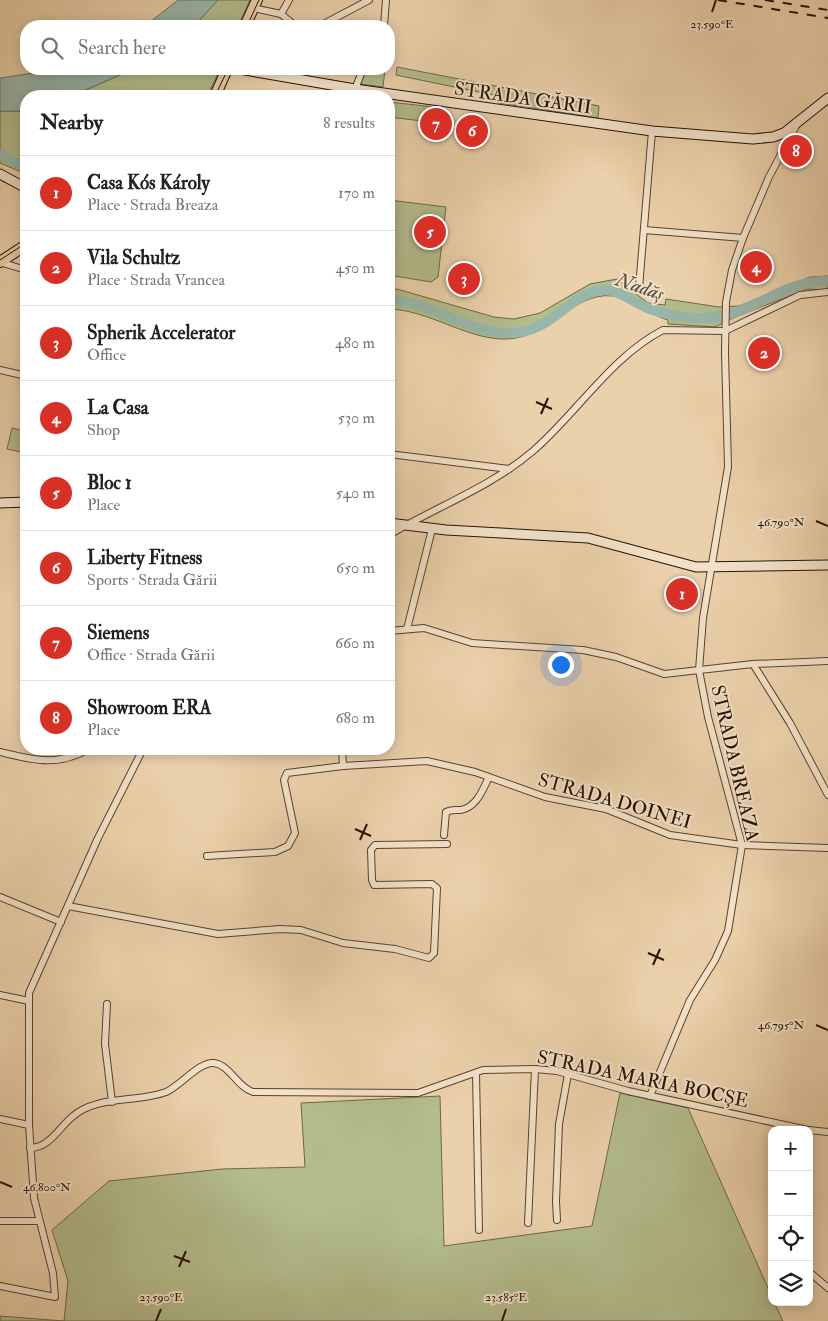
<!DOCTYPE html>
<html lang="en">
<head>
<meta charset="utf-8">
<style>
  :root { --surface:#fff; --page:#f2f2f2; --text:#202124; --muted:#757577; --line:#e0e0e0; --accent:#d93025 }
  body { margin:0; font-family:"IM FELL Double Pica",serif; background:var(--page); color:var(--text) }
  .controls { position:absolute; right:15px; bottom:15px; display:grid; overflow:hidden; border-radius:10px; box-shadow:0 2px 12px #0003 }
  .controls button { width:45px; height:45px; display:grid; place-items:center; padding:0; border:0; border-bottom:1px solid var(--line); background:var(--surface); color:var(--text); font:25px sans-serif }
  .you { position:absolute; left:560px; top:664px; width:18px; height:18px; margin:-12px; border:4px solid #fff; border-radius:50%; background:#1a73e8; box-shadow:0 0 0 8px #1a73e833 }
  .badge { display:grid; place-items:center; width:32px; height:32px; border-radius:50%; background:var(--accent); color:#fff; font-size:16px; font-weight:700 }
  .pin { position:absolute; translate:-50% -50%; border:2px solid #fff; box-shadow:0 1px 5px #0006 }
  .list { margin:0; padding:0; list-style:none }
  h2 { display:flex; justify-content:space-between; align-items:center; height:65px; margin:0; padding:0 20px; font-size:21px }
  h2 small { font-size:16px; font-weight:400; color:var(--muted) }
  .list li { display:grid; grid-template-columns:32px 1fr auto; gap:15px; align-items:center; box-sizing:border-box; height:75px; padding:0 20px; border-top:1px solid var(--line) }
  .list b { display:block; font-size:19px; white-space:nowrap }
  .list p { margin:0; font-size:16px; white-space:nowrap; color:var(--muted) }
  .list em { font-size:16px; font-style:normal; color:var(--muted) }
  .icon { flex:none; width:28px; height:28px; fill:none; stroke:currentColor; stroke-width:2; stroke-linecap:round; stroke-linejoin:round }
  .map { position:relative; flex:none; width:828px; height:1321px; overflow:hidden }
  .search { position:absolute; background:var(--surface); box-shadow:0 2px 12px #0003; left:20px; top:20px; width:375px; height:55px; display:flex; align-items:center; gap:12px; box-sizing:border-box; padding:0 18px; border-radius:20px; color:var(--muted); font-size:19px }
  .panel { position:absolute; background:var(--surface); box-shadow:0 2px 12px #0003; left:20px; top:90px; width:375px; height:665px; border-radius:20px }
  .map>svg:first-child { display:block }
  .green { fill:#b3bc8c; stroke:#6e6747 }
  .water { fill:#98b7ab; stroke:#6b7567 }
  .lines { fill:none; stroke-linecap:round; stroke-linejoin:round }
  .river { stroke:#98b7ab; stroke-width:10 }
  .street-casing { stroke:#59422c; stroke-width:8 }
  .secondary-casing { stroke:#281202; stroke-width:11 }
  .primary-casing { stroke:#281202; stroke-width:12 }
  .street { stroke:#f2e1c8; stroke-width:6 }
  .secondary { stroke:#f2e1c8; stroke-width:9 }
  .primary { stroke:#ebd1ab; stroke-width:10 }
  .tram { stroke:#281202; stroke-width:1 }
  .rail { stroke:#281202; stroke-width:2; stroke-dasharray:9 9; stroke-linecap:butt }
  .ticks { fill:none; stroke:#281202; stroke-width:2 }
  .labels { text-anchor:middle; stroke-width:4; stroke-linejoin:round; paint-order:stroke }
  .street-label { font-size:19px; fill:#281202; stroke:#f2e1c8 }
  .water-label { font-size:20px; font-style:italic; fill:#4f4c3d; stroke:#f2e1c8 }
  .ticks-label { font-size:12px; text-anchor:middle; fill:#281202; stroke:#f2e1c8; stroke-width:4; stroke-linejoin:round; paint-order:stroke }
</style>
</head>
<body>
<div class="map">
<svg width="828" height="1321" viewBox="0 0 828 1321">
  <rect width="100%" height="100%" fill="#ebd1ab"/>
  <filter id="stains"><feTurbulence type="fractalNoise" baseFrequency=".004" numOctaves="4"/><feColorMatrix values="0 0 0 0 .2 0 0 0 0 .09 0 0 0 0 .02 0 0 0 .5 -.17"/></filter>
  <radialGradient id="worn" r=".72"><stop offset=".6" stop-color="#630" stop-opacity="0"/><stop offset="1" stop-color="#630" stop-opacity=".3"/></radialGradient>
  <g class="green">
    <polygon points="218,0 250,0 238,26 194,26"/>
    <polygon points="397,67 599,106 598,118 499,103 498,96 396,75"/>
    <polygon points="133,69 217,69 217,76 207,96 72,96"/>
    <polygon points="366,69 385,69 383,87 360,84"/>
    <polygon points="389,102 443,108 441,118 430,117 430,122 389,117"/>
    <polygon points="0,111 26,111 26,174 0,163"/>
    <polygon points="389,200 446,207 438,277 431,282 389,275"/>
    <path d="M828,276v14l-21,-1 -74,29 -18,9 -47,-3v-4c-18,-5 -39,-22 -55,-24 -41,-5 -64,45 -111,43 -37,-1 -74,-29 -113,-30v-19l8,-1 97,28 20,2 26,-6 50,-29 27,-5 31,24 17,2 1,-6 53,8 20,-1 71,-29z"/>
    <polygon points="12,428 26,431 26,453 7,449"/>
    <polygon points="620,1093 688,1108 772,1297 772,1302 774,1302 783,1321 0,1321 0,1316 64,1321 68,1281 52,1230 109,1181 222,1169 305,1167 301,1103 440,1096 444,1246 592,1226"/>
  </g>
  <g class="water">
    <polygon points="178,0 218,0 194,26 145,26"/>
    <polygon points="60,69 133,69 72,96 26,96 26,111 0,111 0,78"/>
  </g>
  <g class="lines">
    <g class="river">
      <polyline points="0,155 26,168"/>
      <path d="M389,300c44,2 78,33 120,33 40,1 56,-34 88,-42 20,-5 36,12 53,18 14,5 29,8 44,9 56,3 84,-38 134,-37"/>
    </g>
    <defs>
      <g id="street">
        <polyline points="253,8 281,14 289,0"/>
        <polyline points="281,14 296,26"/>
        <polyline points="320,26 369,0"/>
        <polyline points="384,26 386,0"/>
        <polyline points="355,89 363,69"/>
        <polyline points="644,230 743,238"/>
        <polyline points="0,262 26,270"/>
        <polyline points="639,288 652,131"/>
        <polyline points="0,370 26,376"/>
        <polyline points="389,454 509,469"/>
        <path d="M389,535c47,-28 102,-48 144,-84 43,-37 79,-95 130,-121l62,1 75,-36 28,-3"/>
        <polyline points="407,629 432,529"/>
        <polyline points="389,631 424,628 472,643 583,650 616,657 664,674 753,664 828,661"/>
        <polyline points="753,664 790,723 828,795"/>
        <polyline points="342,749 343,766"/>
        <path d="M0,752c34,8 56,15 89,-3"/>
        <path d="M444,835l2,-23c5,-3 9,-2 15,-2 16,-3 22,-21 28,-33"/>
        <polyline points="207,856 275,852 288,846 295,833 284,780 287,773 343,766 427,761 475,772 545,797 606,809 670,835 742,845 828,848"/>
        <polyline points="0,897 61,922"/>
        <polyline points="68,906 218,934 280,929 301,930 343,943 395,949 429,958 434,953 437,888 432,884 374,885 372,880 371,850 375,845 447,844"/>
        <polyline points="0,995 29,1001"/>
        <polyline points="107,1004 105,1044 112,1102"/>
        <polyline points="476,1073 479,1230"/>
        <polyline points="650,1096 690,1000 715,960 728,931 742,845 708,717 699,670 703,618 728,467 725,352 726,302 732,270 743,238 769,177 797,124"/>
        <polyline points="0,1119 29,1125"/>
        <polyline points="809,1130 828,1132"/>
        <path d="M30,1148c19,0 29,-20 42,-31 24,-22 65,-14 94,-25 14,-6 34,-31 48,-29 16,2 23,24 39,29l165,1 65,-23 52,-1 22,2 71,20 180,39"/>
        <polyline points="557,1220 556,1201 559,1124 568,1074"/>
        <polyline points="0,1221 38,1221"/>
        <polyline points="528,1223 535,1069"/>
        <polyline points="813,1275 828,1288"/>
        <polyline points="0,1286 55,1297 53,1273 34,1198 29,1125 29,993 98,838 143,749"/>
      </g>
      <g id="secondary">
        <polyline points="239,69 355,89 652,131 753,139 773,137 784,133 828,98"/>
        <polyline points="0,174 26,188"/>
        <polyline points="0,503 26,502"/>
        <polyline points="389,523 446,530 588,538 696,567 828,565"/>
      </g>
      <g id="primary">
        <polyline points="245,26 257,0"/>
        <polyline points="215,96 227,69"/>
        <polyline points="0,262 26,245"/>
      </g>
    </defs>
    <use href="#street" class="street-casing"/>
    <use href="#secondary" class="secondary-casing"/>
    <use href="#primary" class="primary-casing"/>
    <use href="#street" class="street"/>
    <use href="#secondary" class="secondary"/>
    <use href="#primary" class="primary"/>
    <g class="tram">
      <polyline points="247,26 259,0"/>
      <polyline points="215,96 228,69"/>
      <polyline points="0,260 26,243"/>
    </g>
    <g class="rail">
      <polyline points="718,0 828,18"/>
      <polyline points="765,0 828,10"/>
    </g>
  </g>
  <path class="ticks" d="M712,12l4,-12M536,402l16,7M541,414l7,-16M816,521l12,5M355,829l16,7M360,840l7,-16M648,953l16,7M653,965l7,-16M816,1025l12,5M0,1182l12,5M174,1256l16,6M179,1267l7,-16M156,1321l5,-12M502,1321l4,-12"/>
  <g class="labels">
    <g class="street-label">
      <text transform="translate(523 97) rotate(8)" y="7">STRADA GĂRII</text>
      <text transform="translate(736 763) rotate(77)" y="7">STRADA BREAZA</text>
      <text transform="translate(615 800) rotate(16)" y="7">STRADA DOINEI</text>
      <text transform="translate(643 1078) rotate(12)" y="7">STRADA MARIA BOCȘE</text>
    </g>
    <g class="water-label">
      <text transform="translate(640 286) rotate(19)" y="7">Nadăș</text>
    </g>
  </g>
  <g class="ticks-label">
    <text x="712" y="28">23.590°E</text>
    <text x="781" y="526">46.790°N</text>
    <text x="781" y="1029">46.795°N</text>
    <text x="47" y="1191">46.800°N</text>
    <text x="161" y="1301">23.590°E</text>
    <text x="506" y="1301">23.585°E</text>
  </g>
  <rect width="100%" height="100%" filter="url(#stains)"/>
  <rect width="100%" height="100%" fill="url(#worn)"/>
</svg>
<div class="controls">
<button>+</button>
<button>−</button>
<button><svg class="icon" aria-label="locate" viewBox="0 0 24 24"><circle cx="12" cy="12" r="6"/><path d="M12 2v4M12 18v4M2 12h4M18 12h4"/></svg></button>
<button><svg class="icon" aria-label="layers" viewBox="0 0 24 24"><path d="M12 4l9 5-9 5-9-5zM3 14l9 5 9-5"/></svg></button>
</div>
<div class="you"></div>
<div class="pin badge" style="left:682px;top:594px">1</div>
<div class="pin badge" style="left:764px;top:353px">2</div>
<div class="pin badge" style="left:464px;top:279px">3</div>
<div class="pin badge" style="left:756px;top:267px">4</div>
<div class="pin badge" style="left:430px;top:232px">5</div>
<div class="pin badge" style="left:472px;top:131px">6</div>
<div class="pin badge" style="left:436px;top:124px">7</div>
<div class="pin badge" style="left:796px;top:151px">8</div>
<div class="search"><svg class="icon" aria-label="search" viewBox="0 0 24 24"><circle cx="10" cy="10" r="6"/><path d="M15 15l6 6"/></svg>Search here</div>
<section class="panel">
<h2>Nearby<small>8 results</small></h2>
<ul class="list">
<li><span class="badge">1</span><div><b>Casa Kós Károly</b><p>Place · Strada Breaza</p></div><em>170 m</em></li>
<li><span class="badge">2</span><div><b>Vila Schultz</b><p>Place · Strada Vrancea</p></div><em>450 m</em></li>
<li><span class="badge">3</span><div><b>Spherik Accelerator</b><p>Office</p></div><em>480 m</em></li>
<li><span class="badge">4</span><div><b>La Casa</b><p>Shop</p></div><em>530 m</em></li>
<li><span class="badge">5</span><div><b>Bloc 1</b><p>Place</p></div><em>540 m</em></li>
<li><span class="badge">6</span><div><b>Liberty Fitness</b><p>Sports · Strada Gării</p></div><em>650 m</em></li>
<li><span class="badge">7</span><div><b>Siemens</b><p>Office · Strada Gării</p></div><em>660 m</em></li>
<li><span class="badge">8</span><div><b>Showroom ERA</b><p>Place</p></div><em>680 m</em></li>
</ul>
</section>
</div>
</body>
</html>
